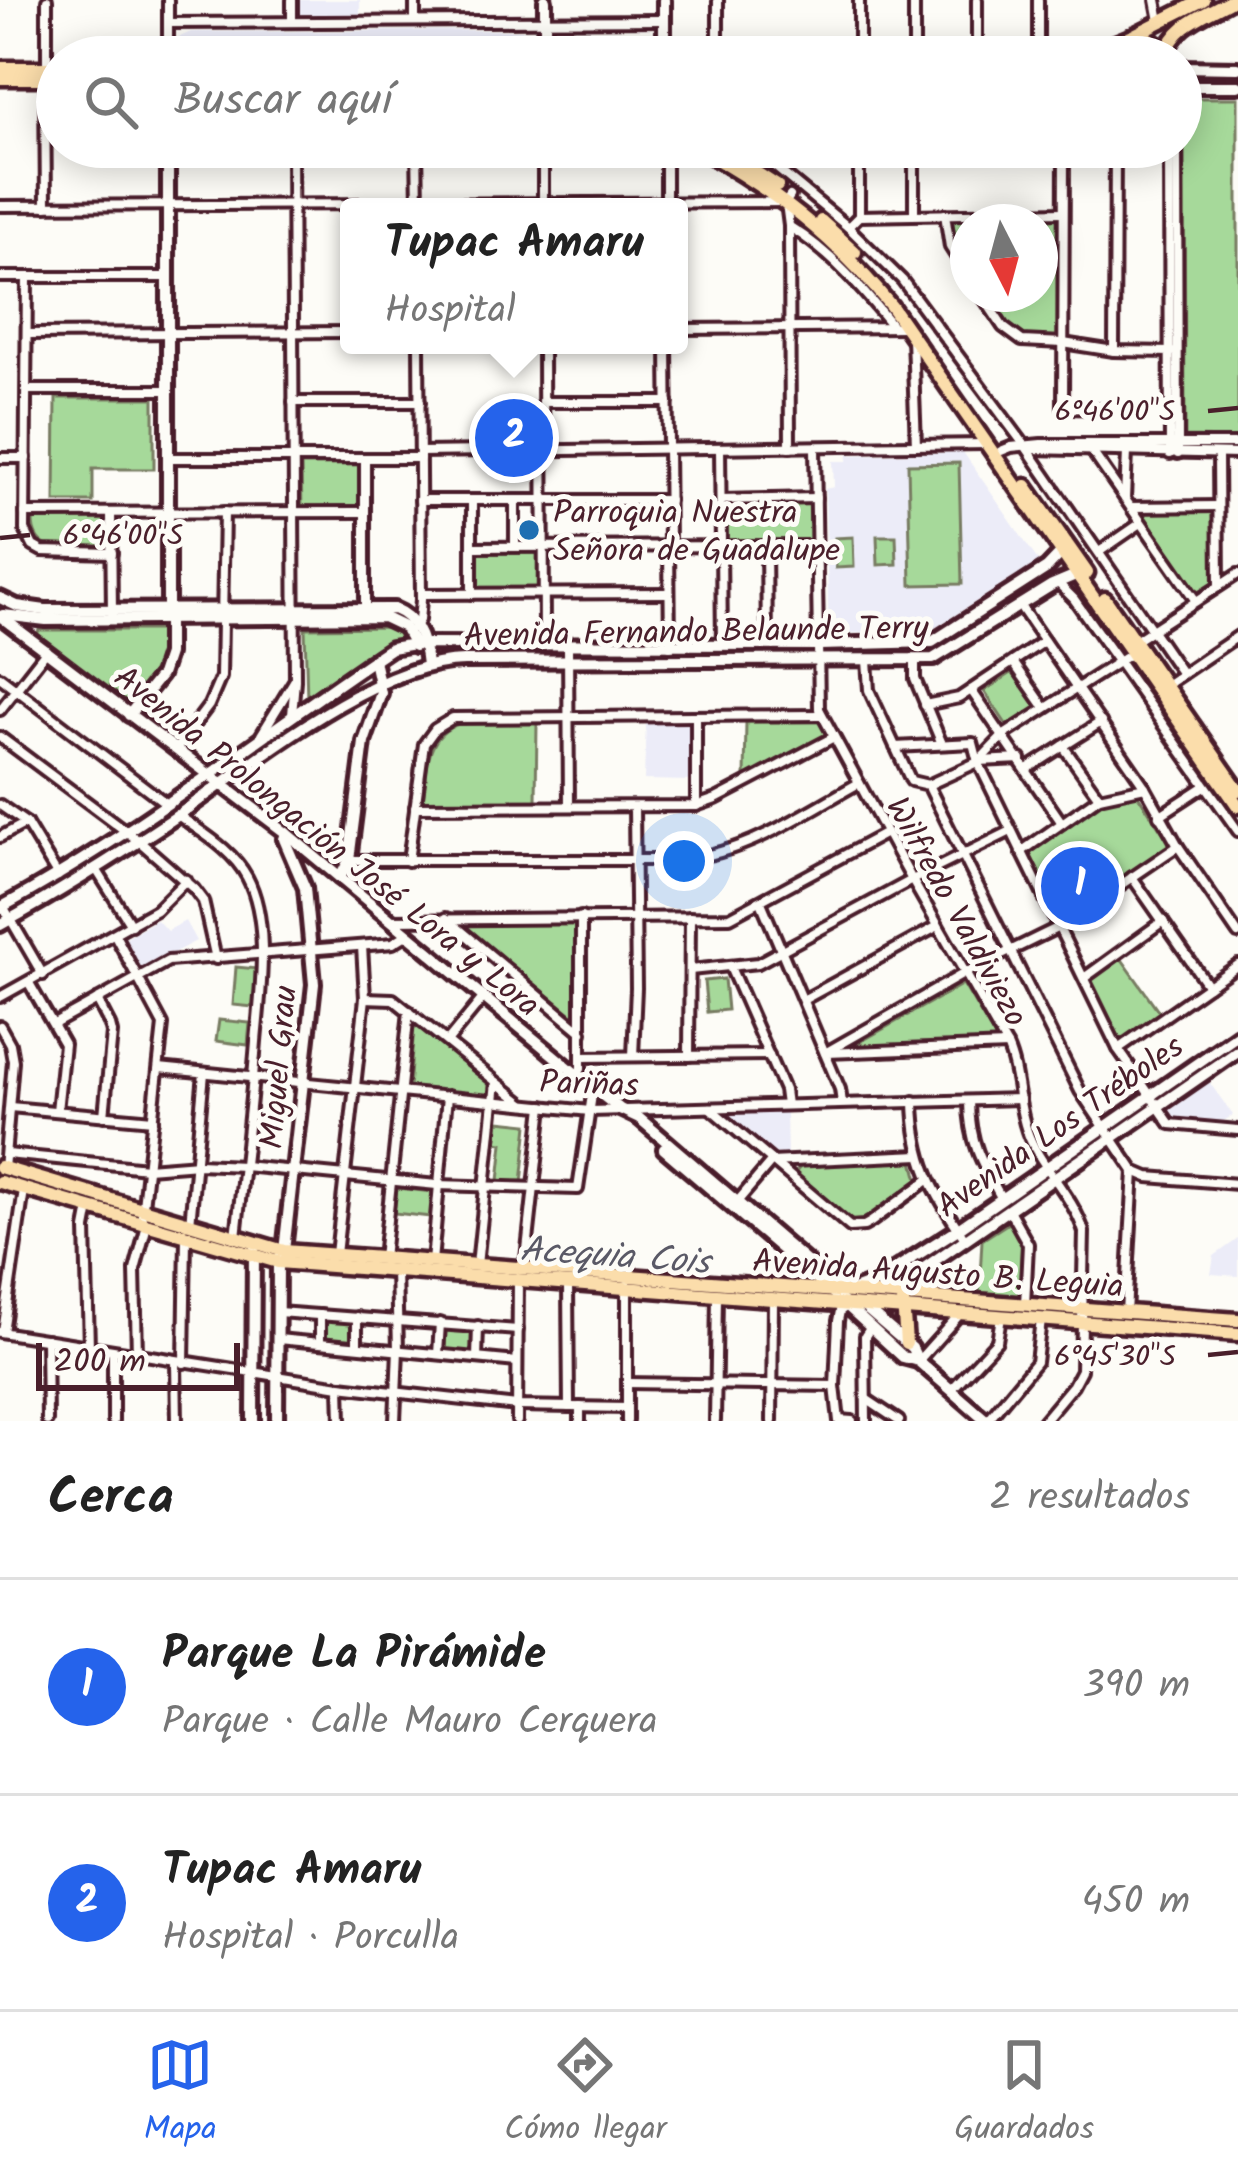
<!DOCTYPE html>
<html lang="es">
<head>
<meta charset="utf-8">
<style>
  :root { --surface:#fff; --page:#f6f6f6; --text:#222; --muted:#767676; --line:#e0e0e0; --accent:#2563eb }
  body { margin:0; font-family:Kalam,sans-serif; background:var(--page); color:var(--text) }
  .compass { position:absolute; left:950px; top:204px; width:108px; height:108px; border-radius:50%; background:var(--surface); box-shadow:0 6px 30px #0003; rotate:174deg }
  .scale { position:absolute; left:36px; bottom:30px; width:204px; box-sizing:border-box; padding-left:12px; border:6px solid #4a1f2b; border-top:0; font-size:33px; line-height:42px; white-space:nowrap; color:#4a1f2b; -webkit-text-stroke:9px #fdfcf7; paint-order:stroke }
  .you { position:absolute; left:684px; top:861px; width:42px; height:42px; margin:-30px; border:9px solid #fff; border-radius:50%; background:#1a73e8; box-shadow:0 0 0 18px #1a73e833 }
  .badge { display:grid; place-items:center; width:78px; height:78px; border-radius:50%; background:var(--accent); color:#fff; font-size:39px; font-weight:700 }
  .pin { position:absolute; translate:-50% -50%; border:6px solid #fff; box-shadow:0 3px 12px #0006 }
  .popup { position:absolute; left:340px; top:198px; width:348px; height:156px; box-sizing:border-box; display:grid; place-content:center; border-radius:12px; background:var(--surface); filter:drop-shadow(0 3px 9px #0005); font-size:39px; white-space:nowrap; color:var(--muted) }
  .popup b { font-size:45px; color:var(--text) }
  .popup::after { content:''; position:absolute; left:50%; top:100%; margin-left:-24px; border:24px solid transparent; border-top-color:var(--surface) }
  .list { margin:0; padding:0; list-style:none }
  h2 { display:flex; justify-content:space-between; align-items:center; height:156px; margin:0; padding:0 48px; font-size:51px }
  h2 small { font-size:39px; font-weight:400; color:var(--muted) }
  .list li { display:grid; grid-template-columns:78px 1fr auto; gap:36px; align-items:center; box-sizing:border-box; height:216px; padding:0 48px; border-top:3px solid var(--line) }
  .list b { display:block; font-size:45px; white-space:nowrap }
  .list p { margin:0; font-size:39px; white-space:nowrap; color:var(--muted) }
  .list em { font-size:39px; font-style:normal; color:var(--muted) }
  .icon { flex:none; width:66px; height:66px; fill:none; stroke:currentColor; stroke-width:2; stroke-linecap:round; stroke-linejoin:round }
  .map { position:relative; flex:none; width:1238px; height:1421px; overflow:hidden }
  .search { position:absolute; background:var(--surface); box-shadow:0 6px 30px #0003; left:36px; right:36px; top:36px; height:132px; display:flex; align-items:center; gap:30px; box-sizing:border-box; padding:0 42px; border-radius:66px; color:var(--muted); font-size:45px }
  .sheet { height:588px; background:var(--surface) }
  nav { display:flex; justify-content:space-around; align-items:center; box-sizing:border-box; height:168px; border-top:3px solid var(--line); background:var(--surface); font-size:33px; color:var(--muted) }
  nav a { display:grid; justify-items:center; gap:6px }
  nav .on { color:var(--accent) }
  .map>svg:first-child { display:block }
  .built { fill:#ececf8 }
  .green { fill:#a6d99a; stroke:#787c62; stroke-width:3 }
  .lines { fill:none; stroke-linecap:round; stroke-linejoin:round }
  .canal { stroke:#77c6d4; stroke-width:8 }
  .street-casing { stroke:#4a1f2b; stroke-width:16 }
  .secondary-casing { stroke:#4a1f2b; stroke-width:20 }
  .primary-casing { stroke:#4a1f2b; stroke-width:21 }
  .street { stroke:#fdfcf7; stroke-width:8 }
  .secondary { stroke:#fdfcf7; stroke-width:10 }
  .primary { stroke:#fbddab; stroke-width:12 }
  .ticks { fill:none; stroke:#4a1f2b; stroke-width:4.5 }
  .poi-dot { fill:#1f6fb2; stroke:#fdfcf7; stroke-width:4.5 }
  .labels { text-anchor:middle; stroke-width:10; stroke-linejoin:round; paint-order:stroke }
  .poi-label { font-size:33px; fill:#4a1f2b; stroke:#fdfcf7; text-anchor:start }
  .street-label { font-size:33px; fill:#4a1f2b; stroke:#fdfcf7 }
  .water-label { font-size:36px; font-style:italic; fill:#5a5966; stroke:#fdfcf7 }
  .ticks-label { font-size:30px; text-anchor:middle; fill:#4a1f2b; stroke:#fdfcf7; stroke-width:10; stroke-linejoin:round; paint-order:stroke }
</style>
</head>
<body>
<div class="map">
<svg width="1238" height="1421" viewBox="0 0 1238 1421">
  <rect width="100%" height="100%" fill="#fdfcf7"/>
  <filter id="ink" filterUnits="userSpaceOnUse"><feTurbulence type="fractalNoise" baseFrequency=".00833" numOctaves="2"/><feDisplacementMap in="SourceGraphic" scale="24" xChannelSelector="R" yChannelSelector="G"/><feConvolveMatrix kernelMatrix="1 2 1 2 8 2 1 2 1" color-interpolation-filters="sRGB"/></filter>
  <g filter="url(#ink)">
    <g class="built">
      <rect x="297" y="0" width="63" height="15"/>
      <polygon points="522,30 533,39 535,51 531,57 180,57 177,45 180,37 191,32"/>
      <polygon points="494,430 534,430 535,445 494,445"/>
      <polygon points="963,452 1039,562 930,631 829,634 825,489 834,487 833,461 847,461 848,455"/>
      <polygon points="646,720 690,720 694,725 694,736 691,739 693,746 693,781 644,780"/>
      <polygon points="157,920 167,931 185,921 196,941 142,969 125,938"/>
      <polygon points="1209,1082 1233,1115 1222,1122 1175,1119 1168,1110"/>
      <polygon points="786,1112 787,1154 771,1154 726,1113"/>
      <polygon points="1238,1239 1238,1276 1211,1274 1214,1256"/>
    </g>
    <g class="green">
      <polygon points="1189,98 1238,98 1238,438 1185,437 1184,103"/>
      <path d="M953,218h106l1,122c-50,-2 -48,-6 -75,-46h55v-72h-72v48c-11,-15 -22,-34 -15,-52z"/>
      <polygon points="56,398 154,398 154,469 93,469 93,502 55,502"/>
      <polygon points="959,463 962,584 911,585 908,464"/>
      <polygon points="301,465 359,465 360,507 302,508"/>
      <polygon points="811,500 812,542 726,543 725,504"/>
      <polygon points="1213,509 1216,582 1196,595 1141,514 1141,510"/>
      <path d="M107,518l1,31c-30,0 -76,11 -75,-30z"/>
      <polygon points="877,536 896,536 897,564 878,565"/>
      <polygon points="853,537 854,567 836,568 835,538"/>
      <polygon points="478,551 539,552 538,590 478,590"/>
      <polygon points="1042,579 1046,582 934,654 827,656 826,652 932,647"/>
      <polygon points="396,627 400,632 399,639 307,700 305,628"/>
      <polygon points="39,630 161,630 159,666 129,707 37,634"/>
      <polygon points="809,649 809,655 578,656 576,652"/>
      <polygon points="442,650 560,650 561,651 559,655 443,656"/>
      <polygon points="1013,672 1037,707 1008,727 984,691"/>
      <path d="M465,722h72l-1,80h-113c5,-35 1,-70 42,-80z"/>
      <polygon points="746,722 821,722 828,736 745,779"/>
      <polygon points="1137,794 1172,846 1063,921 1029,854 1105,801"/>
      <polygon points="576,924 575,1017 465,927 467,925"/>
      <polygon points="1121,958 1160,1013 1120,1042 1090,979"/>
      <polygon points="236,967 258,969 254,1007 233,1005"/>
      <polygon points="724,979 727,1010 707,1012 704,981"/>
      <polygon points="963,984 995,1038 993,1042 853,1046"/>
      <polygon points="219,1020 250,1023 248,1045 216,1041"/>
      <polygon points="419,1024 495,1085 493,1097 409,1088 414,1027"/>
      <polygon points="499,1121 528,1124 522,1183 499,1181 503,1143 496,1142"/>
      <polygon points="913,1161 918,1180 855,1225 795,1173 801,1166"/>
      <polygon points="397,1188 433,1192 431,1217 394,1213"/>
      <polygon points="1010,1222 1022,1241 1019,1298 979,1295 982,1240"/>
      <polygon points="325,1320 355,1321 355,1343 326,1341"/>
      <polygon points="446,1329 476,1331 475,1353 445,1351"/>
    </g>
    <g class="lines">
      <g class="canal">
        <polyline points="708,1288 819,1297"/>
        <polyline points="876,1301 957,1306"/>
        <polyline points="1079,1315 1238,1327"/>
      </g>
      <defs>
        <g id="street">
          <polyline points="47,0 47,68"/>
          <polyline points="168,0 168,57"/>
          <polyline points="292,0 292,22"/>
          <polyline points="718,0 718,57"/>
          <polyline points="859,0 859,57"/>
          <polyline points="914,0 914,57"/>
          <polyline points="1038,0 1038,57"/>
          <polyline points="1156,0 1160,21"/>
          <polyline points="415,21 415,0"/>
          <polyline points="168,23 664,20"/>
          <polyline points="977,57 977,0"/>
          <polyline points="45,79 46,206"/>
          <polyline points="292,147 295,680 292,715"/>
          <polyline points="417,147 418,205"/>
          <polyline points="543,147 543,205"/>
          <polyline points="751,147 848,227 902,280 1026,447 1182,674"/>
          <polyline points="914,147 914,214"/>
          <polyline points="1064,147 1063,408 1111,409"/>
          <polyline points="1169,147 1170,454"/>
          <polyline points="1177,147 1178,454"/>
          <polyline points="786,203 789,226 790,447"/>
          <polyline points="666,205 666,147"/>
          <polyline points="0,206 786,202 790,196"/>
          <polyline points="945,214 950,247 968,275"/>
          <polyline points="859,216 859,147"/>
          <path d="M790,227c41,25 74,64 103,100"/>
          <polyline points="848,227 859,216 1063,212"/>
          <polyline points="0,277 168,277"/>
          <polyline points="27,277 25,530 33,546 42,551 112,553"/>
          <polyline points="981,294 1003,327 1022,341 1063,343 1114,351 1172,352"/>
          <polyline points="679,329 905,327"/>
          <polyline points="27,334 349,332"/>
          <polyline points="912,338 916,445"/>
          <polyline points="543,345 544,646"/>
          <polyline points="667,345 670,646"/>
          <polyline points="1114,351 1115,147"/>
          <polyline points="27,390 168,390"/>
          <polyline points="293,402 420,402"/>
          <polyline points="543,402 668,402"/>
          <path d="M815,447l4,262 93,171 95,166c12,27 10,57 20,85 11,33 46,64 57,101l-3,138 -8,15 -30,36"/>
          <polyline points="720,448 722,644"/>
          <polyline points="1033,449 1238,454"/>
          <polyline points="1001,451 1011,447 1041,444 1238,444"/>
          <polyline points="420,452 986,444"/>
          <polyline points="1093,453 1196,601"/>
          <polyline points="1218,454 1219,586"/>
          <polyline points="0,458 26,458"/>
          <polyline points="168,458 420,458"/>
          <polyline points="365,458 365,613"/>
          <polyline points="1125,499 1127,452"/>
          <polyline points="420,500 669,500"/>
          <polyline points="515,500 515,546"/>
          <polyline points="721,500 816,498"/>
          <polyline points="1131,507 1218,506"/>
          <polyline points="25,513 365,512"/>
          <polyline points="111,513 112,613"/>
          <polyline points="766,546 767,645"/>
          <polyline points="473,547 817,546"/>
          <polyline points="1099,552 1141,523"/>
          <polyline points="1058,583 1074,599 1238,831"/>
          <polyline points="421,594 669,593"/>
          <polyline points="472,594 472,500"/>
          <polyline points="1020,606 1145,787 1178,846 1238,934"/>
          <polyline points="413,629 419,620 421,600 419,345"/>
          <polyline points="1135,641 1238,574"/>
          <polyline points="568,646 569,806"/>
          <polyline points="915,659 915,679 942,744"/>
          <polyline points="867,660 869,690 911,781 928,785"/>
          <polyline points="1013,662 1045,708"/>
          <polyline points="0,677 167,804"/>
          <polyline points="1166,685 1238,636"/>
          <polyline points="971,690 1062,823"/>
          <polyline points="925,705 959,698 1044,641"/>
          <polyline points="0,710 47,650"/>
          <polyline points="696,716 696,806"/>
          <polyline points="261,735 294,681"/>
          <polyline points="0,737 139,841 194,889 203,901 216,959"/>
          <polyline points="1063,746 1099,797"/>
          <polyline points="895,747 973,743 978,762 1118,1049 1170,1124 1238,1130"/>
          <polyline points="176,749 209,705 221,677 224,512"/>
          <polyline points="979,761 1021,759"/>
          <polyline points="1027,769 1101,722"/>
          <polyline points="928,785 1080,1091 1134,1171 1148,1177 1238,1184"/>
          <polyline points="928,785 978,762 1004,735 1132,653"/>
          <polyline points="0,805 26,823 58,876"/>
          <polyline points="415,807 696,806 716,799 834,737"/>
          <path d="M178,815c24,18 54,34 69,62 24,45 13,116 9,165 -5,65 -13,130 -20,195"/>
          <polyline points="1159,816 1205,786"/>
          <polyline points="0,837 26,823"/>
          <polyline points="1021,852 1099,797 1145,787"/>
          <path d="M349,860h322c70,-2 128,-44 188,-77"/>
          <polyline points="408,861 424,744 435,729 453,718 821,715"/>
          <polyline points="96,869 131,925"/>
          <polyline points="1132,877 1208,986"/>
          <polyline points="761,902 840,1089 842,1103"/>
          <polyline points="3,906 43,975"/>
          <polyline points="446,918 582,1032"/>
          <polyline points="391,920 730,917 886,833"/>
          <polyline points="115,935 163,1025 141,1224"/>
          <polyline points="730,967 784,1090 786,1105"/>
          <polyline points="690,970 758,963 912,880 1011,831"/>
          <polyline points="1084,978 1163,921"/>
          <polyline points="29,983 64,1044 57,1111"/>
          <polyline points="0,997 156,910 186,880"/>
          <polyline points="365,998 393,999 524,1104"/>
          <polyline points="97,1000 110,1025 112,1033 104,1116"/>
          <polyline points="803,1000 938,926"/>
          <polyline points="54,1024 168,961 382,944 393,943 406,935"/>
          <polyline points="0,1026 10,1044 13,1061 4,1169"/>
          <polyline points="447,1042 483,998"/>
          <polyline points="1118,1049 1238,965"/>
          <polyline points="825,1053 965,973 1059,927 1178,846"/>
          <polyline points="827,1053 1007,1046"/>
          <polyline points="633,1056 636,988 634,807"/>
          <polyline points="689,1056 690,917"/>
          <polyline points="581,1057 769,1055"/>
          <polyline points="159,1068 590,1111 1020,1099"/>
          <polyline points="578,1076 581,1068 581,917"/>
          <path d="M914,1101c1,59 19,91 51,138"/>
          <path d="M969,1101c0,41 13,63 33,98"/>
          <polyline points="10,1107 153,1120"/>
          <polyline points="710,1108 850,1227 864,1226 871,1222 928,1180"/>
          <polyline points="7,1154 147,1168 198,1164 244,1166 437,1185 578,1189 593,1088"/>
          <polyline points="737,1202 771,1162 920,1155"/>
          <polyline points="1009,1210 1028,1244 1025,1305"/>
          <polyline points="190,1224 204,1073"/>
          <polyline points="336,1254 365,998 362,946"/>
          <polyline points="383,1258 409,1011"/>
          <polyline points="432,1262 447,1096"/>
          <polyline points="477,1265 496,1082"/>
          <polyline points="525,1268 543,1106"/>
          <polyline points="568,1284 569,1407"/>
          <polyline points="627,1285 627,1421"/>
          <polyline points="278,1312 518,1330"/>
          <polyline points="1126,1313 1134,1171"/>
          <polyline points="320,1315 320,1343"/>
          <polyline points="357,1317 357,1346"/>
          <polyline points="0,1332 340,1386 517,1406 627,1408"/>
          <polyline points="3,1332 24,1190"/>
          <polyline points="46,1339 47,1421"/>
          <polyline points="278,1339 517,1362"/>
          <polyline points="89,1347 86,1229 90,1208"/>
          <polyline points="137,1354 135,1270 147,1225"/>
          <polyline points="438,1354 440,1323"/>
          <polyline points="477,1358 478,1326"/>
          <polyline points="918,1361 959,1315"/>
          <polyline points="176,1362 177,1421"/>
          <polyline points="184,1363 186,1237"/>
          <polyline points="627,1383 835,1386"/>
          <polyline points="340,1386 341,1421"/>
          <polyline points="952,1389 997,1341 1001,1317"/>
          <polyline points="866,1399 899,1421"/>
          <polyline points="839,1420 852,1421"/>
          <polyline points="113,1421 113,1351"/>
          <polyline points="395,1421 398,1349 396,1271"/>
          <polyline points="517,1421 518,1280"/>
          <polyline points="580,1421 580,1407"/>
          <polyline points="715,1421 717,1296"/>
          <polyline points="772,1421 773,1300"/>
          <polyline points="839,1421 835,1386 838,1321 840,1311 846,1307"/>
          <polyline points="866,1421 865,1336 871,1327"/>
          <polyline points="987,1421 1036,1362 1041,1320"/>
        </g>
        <g id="secondary">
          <polyline points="545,0 545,57"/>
          <polyline points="664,0 664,57"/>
          <polyline points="1181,67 1238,68"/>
          <polyline points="1181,86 1238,86"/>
          <path d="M0,598l17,8 28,4 349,-1c23,9 31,33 33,56"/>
          <polyline points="3,615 46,620 383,617 404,627 415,646"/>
          <polyline points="0,616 286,833 593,1088 620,1109 639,1118 815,1269 844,1290"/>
          <polyline points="129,715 161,675 168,654 168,147"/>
          <polyline points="340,878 349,860 364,742 381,693 374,660"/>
          <path d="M0,908c138,-75 261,-173 391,-260l23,-4 406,1 112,-3 115,-74 19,-20"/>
          <path d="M0,925c60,-33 117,-69 174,-107 74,-51 200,-156 290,-157l469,-2 119,-74 31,-13"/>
          <polyline points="664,1149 831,1291 903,1357 918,1361"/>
          <polyline points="851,1291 875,1282 958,1229 1238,1035"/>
          <polyline points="903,1296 904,1287 908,1279 1238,1051"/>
          <polyline points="863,1306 912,1348 918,1361 987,1421"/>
          <polyline points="253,1421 254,1250"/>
          <polyline points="277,1421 278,1262 284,1251 314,984 305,888 284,839 286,833"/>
        </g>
        <g id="primary">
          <polyline points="1134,35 1203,0"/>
          <path d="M1165,55c11,-32 39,-39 66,-55"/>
          <path d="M1082,57l51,-21c16,-1 26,6 32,21"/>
          <polyline points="0,68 57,68"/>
          <polyline points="0,78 57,78"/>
          <path d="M696,147c80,45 136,87 195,159l347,500"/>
          <polyline points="716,147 777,186"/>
          <polyline points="821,221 855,252"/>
          <polyline points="1026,486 1087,573"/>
          <polyline points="1105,599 1238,790"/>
          <polyline points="0,1167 284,1251 1238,1320"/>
          <polyline points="0,1182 278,1262 1238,1334"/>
          <polyline points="903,1302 906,1343"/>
        </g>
      </defs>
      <use href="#street" class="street-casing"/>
      <use href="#secondary" class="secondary-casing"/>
      <use href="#primary" class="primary-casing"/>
      <use href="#street" class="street"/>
      <use href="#secondary" class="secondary"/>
      <use href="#primary" class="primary"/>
    </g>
  </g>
  <path class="ticks" d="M1208,411l30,-3M0,538l30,-3M1208,1355l30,-3"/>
  <circle class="poi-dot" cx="529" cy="530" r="12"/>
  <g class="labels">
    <g class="poi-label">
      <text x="553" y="523">Parroquia Nuestra<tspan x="553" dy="38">Señora de Guadalupe</tspan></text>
    </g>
    <g class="street-label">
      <text transform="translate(696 630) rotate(-1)" y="12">Avenida Fernando Belaunde Terry</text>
      <text transform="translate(328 840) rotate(39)" y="12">Avenida Prolongación José Lora y Lora</text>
      <text transform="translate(958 911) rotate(61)" y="12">Wilfredo Valdiviezo</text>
      <text transform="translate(277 1067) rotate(-85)" y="12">Miguel Grau</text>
      <text transform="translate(589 1082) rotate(2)" y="12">Pariñas</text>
      <text transform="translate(1059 1125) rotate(-35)" y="12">Avenida Los Tréboles</text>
      <text transform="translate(938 1272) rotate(4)" y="12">Avenida Augusto B. Leguia</text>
    </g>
    <g class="water-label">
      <text transform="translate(615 1254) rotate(4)" y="13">Acequia Cois</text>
    </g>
  </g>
  <g class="ticks-label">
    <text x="1115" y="421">6°46'00"S</text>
    <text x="123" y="545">6°46'00"S</text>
    <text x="1115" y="1366">6°45'30"S</text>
  </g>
</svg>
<svg class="compass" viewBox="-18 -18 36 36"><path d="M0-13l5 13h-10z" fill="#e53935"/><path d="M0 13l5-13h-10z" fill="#767676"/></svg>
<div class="scale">200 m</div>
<div class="you"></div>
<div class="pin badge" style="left:1080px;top:886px">1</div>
<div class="pin badge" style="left:514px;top:438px">2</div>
<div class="popup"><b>Tupac Amaru</b>Hospital</div>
<div class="search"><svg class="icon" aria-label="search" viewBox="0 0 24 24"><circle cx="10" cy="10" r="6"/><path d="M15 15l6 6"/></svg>Buscar aquí</div>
</div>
<section class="sheet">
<h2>Cerca<small>2 resultados</small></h2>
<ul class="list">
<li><span class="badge">1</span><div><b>Parque La Pirámide</b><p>Parque · Calle Mauro Cerquera</p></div><em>390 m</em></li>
<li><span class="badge">2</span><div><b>Tupac Amaru</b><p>Hospital · Porculla</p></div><em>450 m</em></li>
</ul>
</section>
<nav>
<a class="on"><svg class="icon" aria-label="map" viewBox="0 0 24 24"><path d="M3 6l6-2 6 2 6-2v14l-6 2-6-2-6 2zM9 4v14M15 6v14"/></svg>Mapa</a>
<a><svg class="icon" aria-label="directions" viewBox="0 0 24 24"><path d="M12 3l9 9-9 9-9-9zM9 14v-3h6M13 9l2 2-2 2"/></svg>Cómo llegar</a>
<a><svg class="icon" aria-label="saved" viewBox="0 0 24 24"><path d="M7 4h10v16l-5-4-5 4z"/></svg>Guardados</a>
</nav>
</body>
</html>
